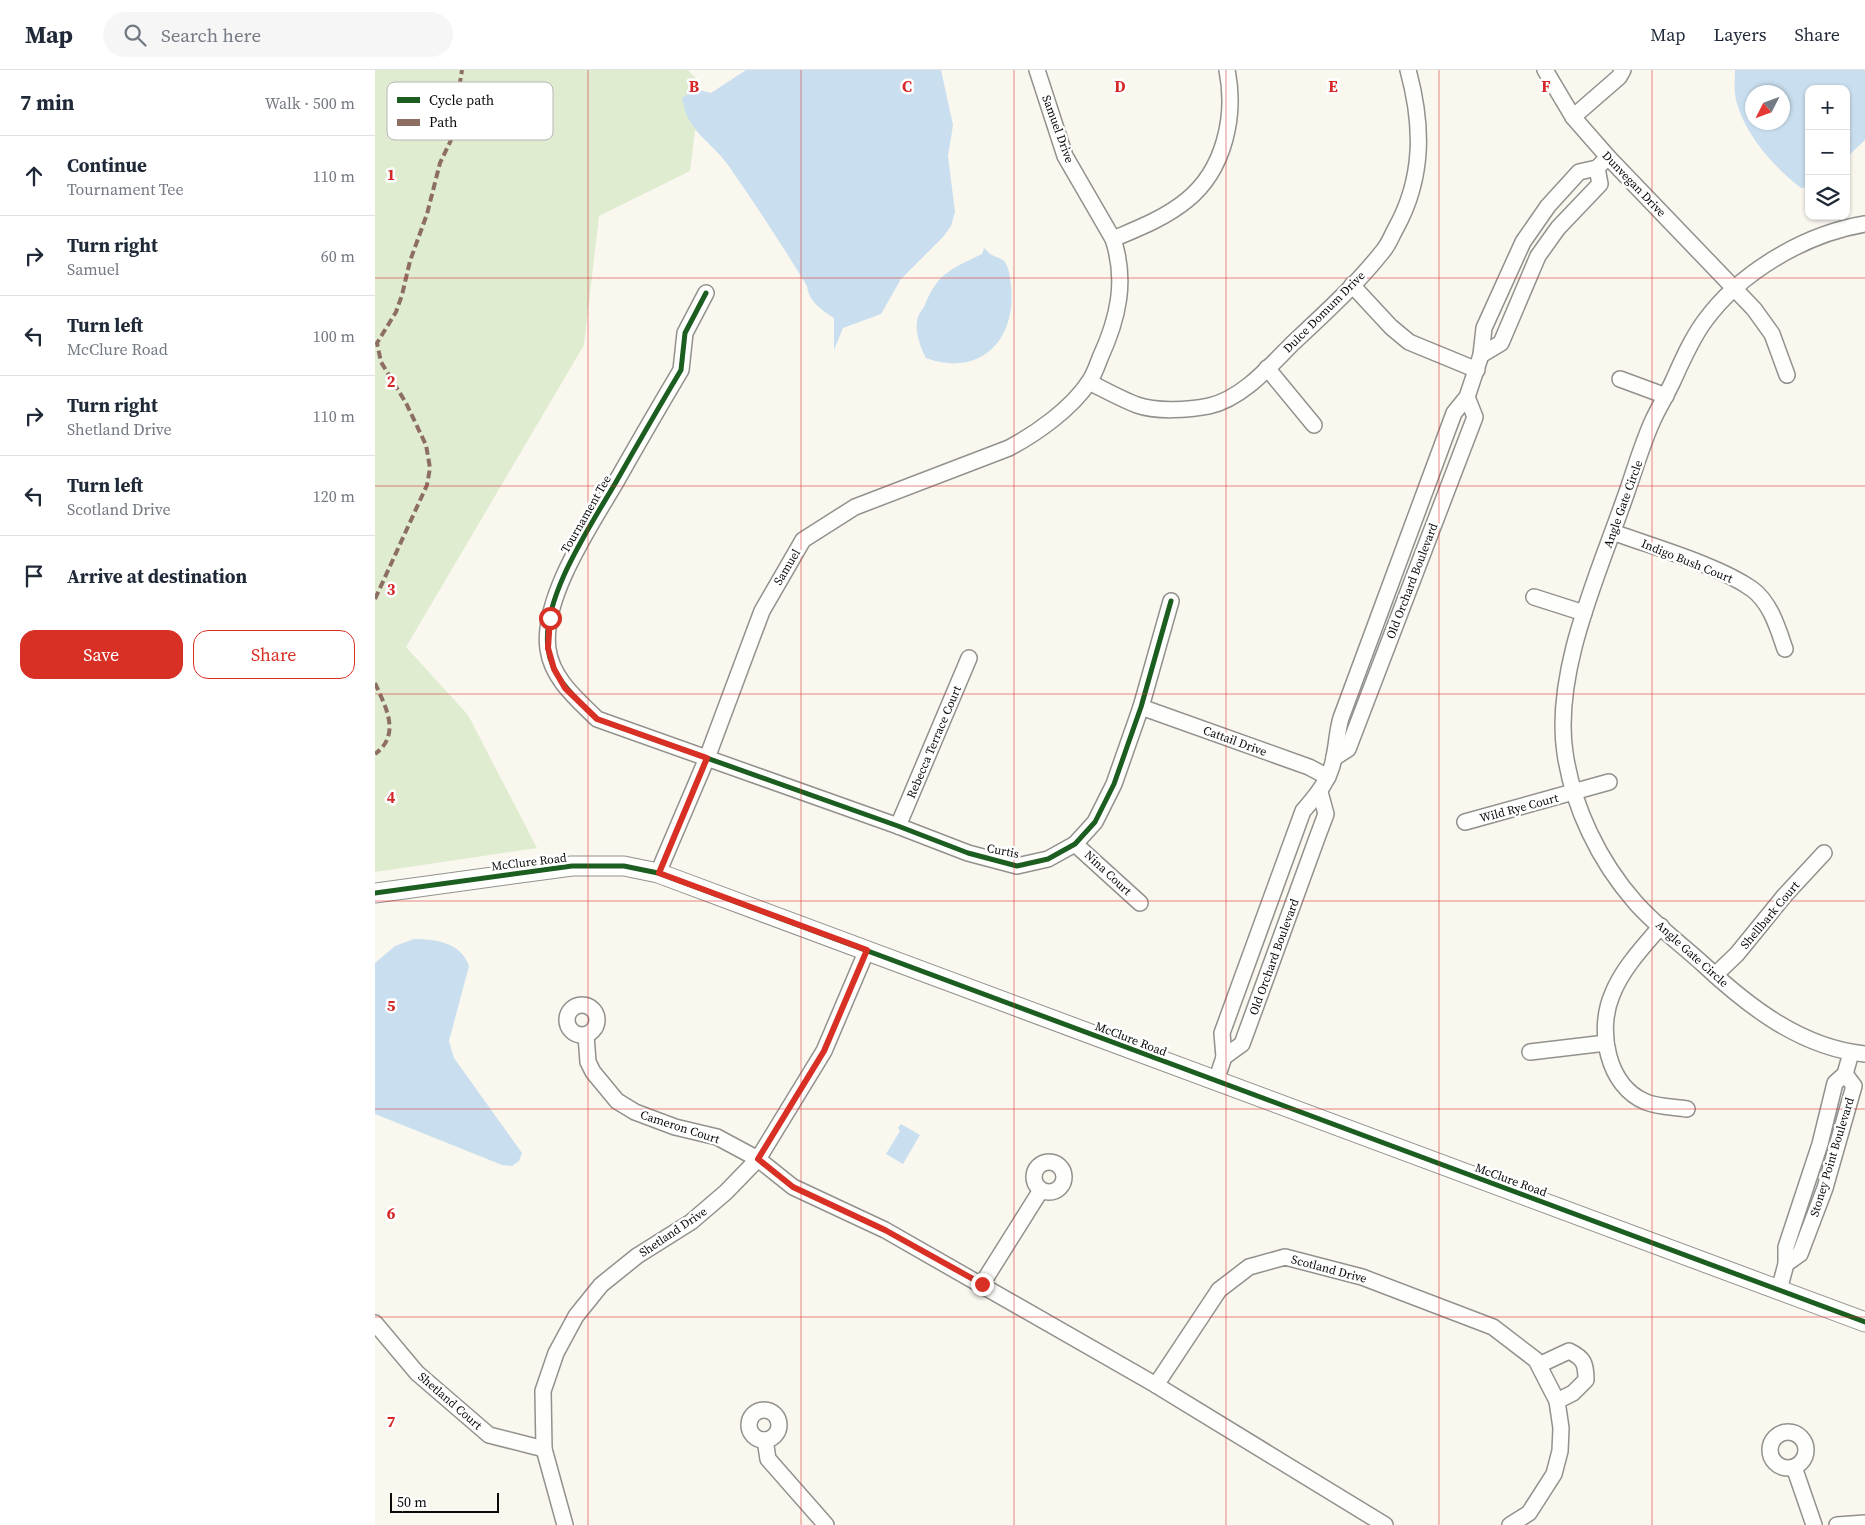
<!DOCTYPE html>
<html lang="en">
<head>
<meta charset="utf-8">
<style>
  :root { --surface:#fff; --page:#f6f6f7; --text:#1f2937; --muted:#747a83; --line:#e0e1e3; --accent:#d93025 }
  body { margin:0; font-family:"Source Serif 4",serif; background:var(--page); color:var(--text) }
  .controls { position:absolute; right:15px; top:15px; display:grid; overflow:hidden; border-radius:10px; box-shadow:0 1px 4px #0004 }
  .controls button { width:45px; height:45px; display:grid; place-items:center; padding:0; border:0; border-bottom:1px solid var(--line); background:var(--surface); color:var(--text); font:25px sans-serif }
  .compass { position:absolute; left:1370px; top:15px; width:45px; height:45px; border-radius:50%; background:var(--surface); box-shadow:0 1px 4px #0004; rotate:228deg }
  .scale { position:absolute; left:15px; bottom:12px; width:109px; box-sizing:border-box; padding-left:5px; border:2px solid #0a0a0a; border-top:0; font-size:14px; line-height:18px; white-space:nowrap; color:#0a0a0a; -webkit-text-stroke:4px #fff; paint-order:stroke }
  .stop { position:absolute; width:15px; height:15px; margin:-11px; border:4px solid #d93025; border-radius:50%; background:#fff }
  .stop.end { background:#d93025; border-color:#fff; box-shadow:0 1px 5px #0008 }
  .list { margin:0; padding:0; list-style:none }
  h2 { display:flex; justify-content:space-between; align-items:center; height:65px; margin:0; padding:0 20px; font-size:21px }
  h2 small { font-size:16px; font-weight:400; color:var(--muted) }
  .list li { display:grid; grid-template-columns:32px 1fr auto; gap:15px; align-items:center; box-sizing:border-box; height:80px; padding:0 20px; border-top:1px solid var(--line) }
  .list b { display:block; font-size:19px; white-space:nowrap }
  .list p { margin:0; font-size:16px; white-space:nowrap; color:var(--muted) }
  .list em { font-size:16px; font-style:normal; color:var(--muted) }
  .actions { display:flex; gap:10px; padding:15px 20px }
  .actions a { flex:1; padding:11px 0; border:1px solid var(--accent); border-radius:15px; text-align:center; font-size:18px; color:var(--accent) }
  .actions .main { background:var(--accent); color:#fff }
  .icon { flex:none; width:28px; height:28px; fill:none; stroke:currentColor; stroke-width:2; stroke-linecap:round; stroke-linejoin:round }
  .map { position:relative; flex:none; width:1490px; height:1455px; overflow:hidden }
  header { display:flex; align-items:center; gap:30px; box-sizing:border-box; height:70px; padding:0 25px; background:var(--surface); border-bottom:1px solid var(--line) }
  header strong { font-size:24px }
  nav { display:flex; gap:28px; margin-inline-start:auto; font-size:18px }
  .search { width:350px; height:45px; background:var(--page); display:flex; align-items:center; gap:12px; box-sizing:border-box; padding:0 18px; border-radius:28px; color:var(--muted); font-size:19px }
  main { display:flex }
  aside { flex:1; background:var(--surface) }
  .map>svg:first-child { display:block }
  .green { fill:#e0ecd0 }
  .water { fill:#c9dfef; fill-rule:evenodd }
  .lines { fill:none; stroke-linecap:round; stroke-linejoin:round }
  .minor-casing { stroke:#92918d; stroke-width:18 }
  .tertiary-casing { stroke:#92918d; stroke-width:21 }
  .minor { stroke:#fefefc; stroke-width:15 }
  .tertiary { stroke:#fefefc; stroke-width:19 }
  .quiet { stroke:#8d6e63; stroke-width:4; stroke-dasharray:8 4; stroke-linecap:butt }
  .cycleway-casing { stroke:#fff; stroke-width:8 }
  .cycleway { stroke:#1b5e20; stroke-width:5 }
  .route { stroke:#d93025; stroke-width:6 }
  .grid { fill:none; stroke:#d62828; stroke-width:1; stroke-opacity:0.55 }
  .labels { text-anchor:middle; stroke-width:5; stroke-linejoin:round; paint-order:stroke }
  .street-label { font-size:12px; fill:#0a0a0a; stroke:#fff }
  .key { fill:#fff; stroke:#b6b6b6; stroke-width:1 }
  .key-label { font-size:14px; fill:#0a0a0a }
  .grid-label { font-size:16px; text-anchor:middle; font-weight:bold; fill:#d62828; stroke:#fff; stroke-width:5; stroke-linejoin:round; paint-order:stroke }
</style>
</head>
<body>
<header>
<strong>Map</strong>
<div class="search"><svg class="icon" aria-label="search" viewBox="0 0 24 24"><circle cx="10" cy="10" r="6"/><path d="M15 15l6 6"/></svg>Search here</div>
<nav><a>Map</a><a>Layers</a><a>Share</a></nav>
</header>
<main>
<aside>
<h2>7 min<small>Walk · 500 m</small></h2>
<ul class="list">
<li><svg class="icon" aria-label="ahead" viewBox="0 0 24 24"><path d="M12 20V5M6 11l6-6 6 6"/></svg><div><b>Continue</b><p>Tournament Tee</p></div><em>110 m</em></li>
<li><svg class="icon" aria-label="right" viewBox="0 0 24 24"><path d="M7 20v-9h11M14 6l5 5-5 5"/></svg><div><b>Turn right</b><p>Samuel</p></div><em>60 m</em></li>
<li><svg class="icon" aria-label="left" viewBox="0 0 24 24"><path d="M17 20v-9H6M10 6l-5 5 5 5"/></svg><div><b>Turn left</b><p>McClure Road</p></div><em>100 m</em></li>
<li><svg class="icon" aria-label="right" viewBox="0 0 24 24"><path d="M7 20v-9h11M14 6l5 5-5 5"/></svg><div><b>Turn right</b><p>Shetland Drive</p></div><em>110 m</em></li>
<li><svg class="icon" aria-label="left" viewBox="0 0 24 24"><path d="M17 20v-9H6M10 6l-5 5 5 5"/></svg><div><b>Turn left</b><p>Scotland Drive</p></div><em>120 m</em></li>
<li><svg class="icon" aria-label="arrive" viewBox="0 0 24 24"><path d="M6 21V4h12l-3 4 3 4H6"/></svg><div><b>Arrive at destination</b></div></li>
</ul>
<div class="actions"><a class="main">Save</a><a>Share</a></div>
</aside>
<div class="map">
<svg width="1490" height="1455" viewBox="0 0 1490 1455">
  <rect width="100%" height="100%" fill="#f9f7ee"/>
  <polygon class="green" points="0,0 313,0 326,14 315,101 224,146 209,275 31,577 93,645 162,778 0,802"/>
  <g class="water">
    <path d="M371,0h195l12,55 -5,31 7,56 -4,14 -8,11 -42,42 -20,35 -38,14 -9,22v-32c-12,-8 -25,-16 -27,-32 -25,-41 -51,-81 -79,-121 -18,-25 -41,-33 -46,-67l14,-9 15,4z"/>
    <path d="M1360,0h130v70l-19,18v-69h-37v98l-8,1c-27,-20 -61,-59 -66,-94 -1,-8 0,-16 0,-24zM1408,22v30h-30v-30z"/>
    <path d="M609,178c3,2 4,5 8,7 3,2 8,3 11,5 6,5 7,18 8,25 6,55 -31,93 -85,73 -6,-11 -12,-28 -8,-41 1,-4 4,-7 6,-10 14,-35 26,-37 58,-53z"/>
    <path d="M39,869c23,0 47,4 55,27l-20,75 5,17 68,95 -3,8 -7,5 -10,-1 -127,-51v-151l20,-17z"/>
    <polygon points="526,1054 545,1065 528,1094 511,1084 525,1061 523,1058"/>
  </g>
  <g class="lines">
    <defs>
      <g id="minor">
        <polyline points="1170,0 1198,47 1233,87 1379,239 1397,264 1412,305"/>
        <polyline points="1198,47 1244,7 1248,0"/>
        <path d="M1490,154c-60,10 -125,48 -161,98 -13,18 -22,39 -31,59 -6,13 -14,26 -20,39 -12,26 -20,56 -30,83 -26,74 -70,171 -58,250 8,54 34,108 70,149 20,23 46,42 69,63 45,42 98,83 161,89"/>
        <path d="M738,169c26,-11 52,-21 74,-39 38,-31 49,-85 40,-130"/>
        <polyline points="977,215 1016,257 1034,272 1102,300"/>
        <path d="M331,223l-21,40 -4,37c-22,37 -44,75 -65,112 -25,43 -75,116 -68,167 4,30 29,50 49,70l301,107 70,27 49,13 31,-7 27,-15 20,-22 19,-38 27,-77 30,-106"/>
        <polyline points="1106,285 1126,273 1163,186 1183,158 1225,114 1222,98"/>
        <polyline points="892,298 939,355"/>
        <polyline points="1245,309 1291,326"/>
        <path d="M714,312c16,8 32,17 48,23 19,7 52,5 72,1 33,-7 61,-40 84,-63 31,-29 64,-59 90,-92 6,-7 9,-16 13,-23 28,-51 27,-103 12,-158"/>
        <path d="M1238,462c40,15 105,33 139,57 19,14 26,40 33,60"/>
        <polyline points="1159,527 1209,543"/>
        <polyline points="766,637 934,697 953,707"/>
        <polyline points="959,688 973,679 1100,347 1092,327"/>
        <polyline points="1090,752 1234,712"/>
        <polyline points="523,756 594,588"/>
        <polyline points="700,774 765,833"/>
        <path d="M283,803l49,-115 55,-147 41,-71 52,-33 154,-59c28,-15 62,-39 80,-66 5,-7 8,-16 11,-24 18,-39 27,-77 13,-119l-48,-83 -28,-86"/>
        <path d="M1286,856c-18,21 -39,43 -49,69 -15,35 -5,91 34,107 12,5 29,5 41,7"/>
        <polyline points="1340,905 1362,884 1410,825 1449,783"/>
        <circle cx="207" cy="950" r="15"/>
        <polyline points="211,965 213,992 218,1002 242,1031 260,1042 300,1057 342,1067 383,1089 418,1117 510,1160 781,1315"/>
        <polyline points="1155,982 1231,973"/>
        <polyline points="849,987 867,974 942,768 951,744 945,722"/>
        <path d="M841,1011l8,-24 -2,-24 81,-222c14,-16 28,-33 31,-54 3,-13 3,-26 7,-39l113,-305 13,-16 14,-42 3,-27 39,-86 25,-36 31,-34 18,-4 11,-11"/>
        <circle cx="674" cy="1107" r="15"/>
        <polyline points="1411,1194 1425,1184 1450,1118 1479,1016 1470,1004"/>
        <polyline points="607,1214 666,1120"/>
        <polyline points="1404,1220 1411,1194 1411,1177 1445,1074 1460,1013 1470,1004 1476,983"/>
        <polyline points="0,1253 42,1303 114,1365 169,1379"/>
        <path d="M1164,1295l30,-14c15,7 17,13 17,29l-13,13 -16,8"/>
        <circle cx="389" cy="1355" r="15"/>
        <circle cx="1413" cy="1380" r="18"/>
        <polyline points="390,1370 393,1389 451,1455"/>
        <polyline points="1419,1397 1439,1455"/>
        <polyline points="190,1455 169,1379 168,1321 181,1283 201,1246 226,1215 262,1186 316,1152 351,1122 383,1089 449,981 492,880"/>
        <polyline points="1010,1455 781,1315 844,1220 874,1197 910,1187 987,1207 1118,1257 1161,1290 1182,1331 1186,1358 1185,1381 1179,1404 1154,1443 1135,1455"/>
        <polyline points="1462,1455 1490,1453"/>
      </g>
      <polyline id="tertiary" points="0,823 197,796 249,796 283,803 1490,1252"/>
    </defs>
    <use href="#minor" class="minor-casing"/>
    <use href="#tertiary" class="tertiary-casing"/>
    <use href="#minor" class="minor"/>
    <use href="#tertiary" class="tertiary"/>
    <g class="quiet">
      <polyline points="0,529 52,415 55,398 51,375 31,333 6,292 2,273 21,242 27,225 35,191 52,144 65,93 76,70 87,0"/>
      <path d="M0,613c10,23 27,51 0,71"/>
    </g>
    <defs>
      <g id="cycleway">
        <path d="M331,223l-21,40 -4,37c-22,37 -44,75 -65,112 -25,43 -75,116 -68,167 4,30 29,50 49,70l301,107 70,27 49,13 31,-7 27,-15 20,-22 19,-38 27,-77 30,-106"/>
        <polyline points="0,823 197,796 249,796 283,803 1490,1252"/>
      </g>
    </defs>
    <use href="#cycleway" class="cycleway-casing"/>
    <use href="#cycleway" class="cycleway"/>
  </g>
  <g class="lines">
    <polyline class="route" points="175,548 173,578 179,599 190,618 222,649 332,688 284,803 492,880 449,981 383,1089 418,1117 510,1160 607,1214"/>
  </g>
  <path class="grid" d="M213,0v1455M426,0v1455M639,0v1455M851,0v1455M1064,0v1455M1277,0v1455M0,208h1490M0,416h1490M0,624h1490M0,831h1490M0,1039h1490M0,1247h1490"/>
  <g class="labels">
    <g class="street-label">
      <text transform="translate(683 59) rotate(70)" y="4">Samuel Drive</text>
      <text transform="translate(1259 114) rotate(46)" y="4">Dunvegan Drive</text>
      <text transform="translate(949 242) rotate(-45)" y="4">Dulce Domum Drive</text>
      <text transform="translate(1248 434) rotate(-70)" y="4">Angle Gate Circle</text>
      <text transform="translate(211 444) rotate(-60)" y="4">Tournament Tee</text>
      <text transform="translate(1312 491) rotate(22)" y="4">Indigo Bush Court</text>
      <text transform="translate(412 497) rotate(-59)" y="4">Samuel</text>
      <text transform="translate(1037 511) rotate(-69)" y="4">Old Orchard Boulevard</text>
      <text transform="translate(860 671) rotate(20)" y="4">Cattail Drive</text>
      <text transform="translate(559 672) rotate(-67)" y="4">Rebecca Terrace Court</text>
      <text transform="translate(1144 738) rotate(-15)" y="4">Wild Rye Court</text>
      <text transform="translate(628 781) rotate(11)" y="4">Curtis</text>
      <text transform="translate(154 792) rotate(-7)" y="4">McClure Road</text>
      <text transform="translate(733 803) rotate(43)" y="4">Nina Court</text>
      <text transform="translate(1395 845) rotate(-50)" y="4">Shellbark Court</text>
      <text transform="translate(1317 884) rotate(42)" y="4">Angle Gate Circle</text>
      <text transform="translate(899 887) rotate(-70)" y="4">Old Orchard Boulevard</text>
      <text transform="translate(756 969) rotate(21)" y="4">McClure Road</text>
      <text transform="translate(305 1057) rotate(18)" y="4">Cameron Court</text>
      <text transform="translate(1457 1087) rotate(-73)" y="4">Stoney Point Boulevard</text>
      <text transform="translate(1136 1110) rotate(20)" y="4">McClure Road</text>
      <text transform="translate(298 1162) rotate(-34)" y="4">Shetland Drive</text>
      <text transform="translate(954 1199) rotate(15)" y="4">Scotland Drive</text>
      <text transform="translate(75 1331) rotate(41)" y="4">Shetland Court</text>
    </g>
  </g>
  <rect x="12" y="12" width="166" height="58" rx="8" class="key"/>
  <rect x="22" y="27" width="23" height="6" fill="#1b5e20"/>
  <rect x="22" y="49" width="23" height="7" fill="#8d6e63"/>
  <g class="key-label">
    <text x="54" y="35">Cycle path</text>
    <text x="54" y="57">Path</text>
  </g>
  <g class="grid-label">
    <text x="319" y="22">B</text>
    <text x="532" y="22">C</text>
    <text x="745" y="22">D</text>
    <text x="958" y="22">E</text>
    <text x="1171" y="22">F</text>
    <text x="16" y="110">1</text>
    <text x="16" y="317">2</text>
    <text x="16" y="525">3</text>
    <text x="16" y="733">4</text>
    <text x="16" y="941">5</text>
    <text x="16" y="1149">6</text>
    <text x="16" y="1357">7</text>
  </g>
</svg>
<div class="controls">
<button>+</button>
<button>−</button>
<button><svg class="icon" aria-label="layers" viewBox="0 0 24 24"><path d="M12 4l9 5-9 5-9-5zM3 14l9 5 9-5"/></svg></button>
</div>
<svg class="compass" viewBox="-18 -18 36 36"><path d="M0-13l5 13h-10z" fill="#e53935"/><path d="M0 13l5-13h-10z" fill="#747a83"/></svg>
<div class="scale">50 m</div>
<div class="stop" style="left:175px;top:548px"></div>
<div class="stop end" style="left:607px;top:1214px"></div>
</div>
</main>
</body>
</html>
